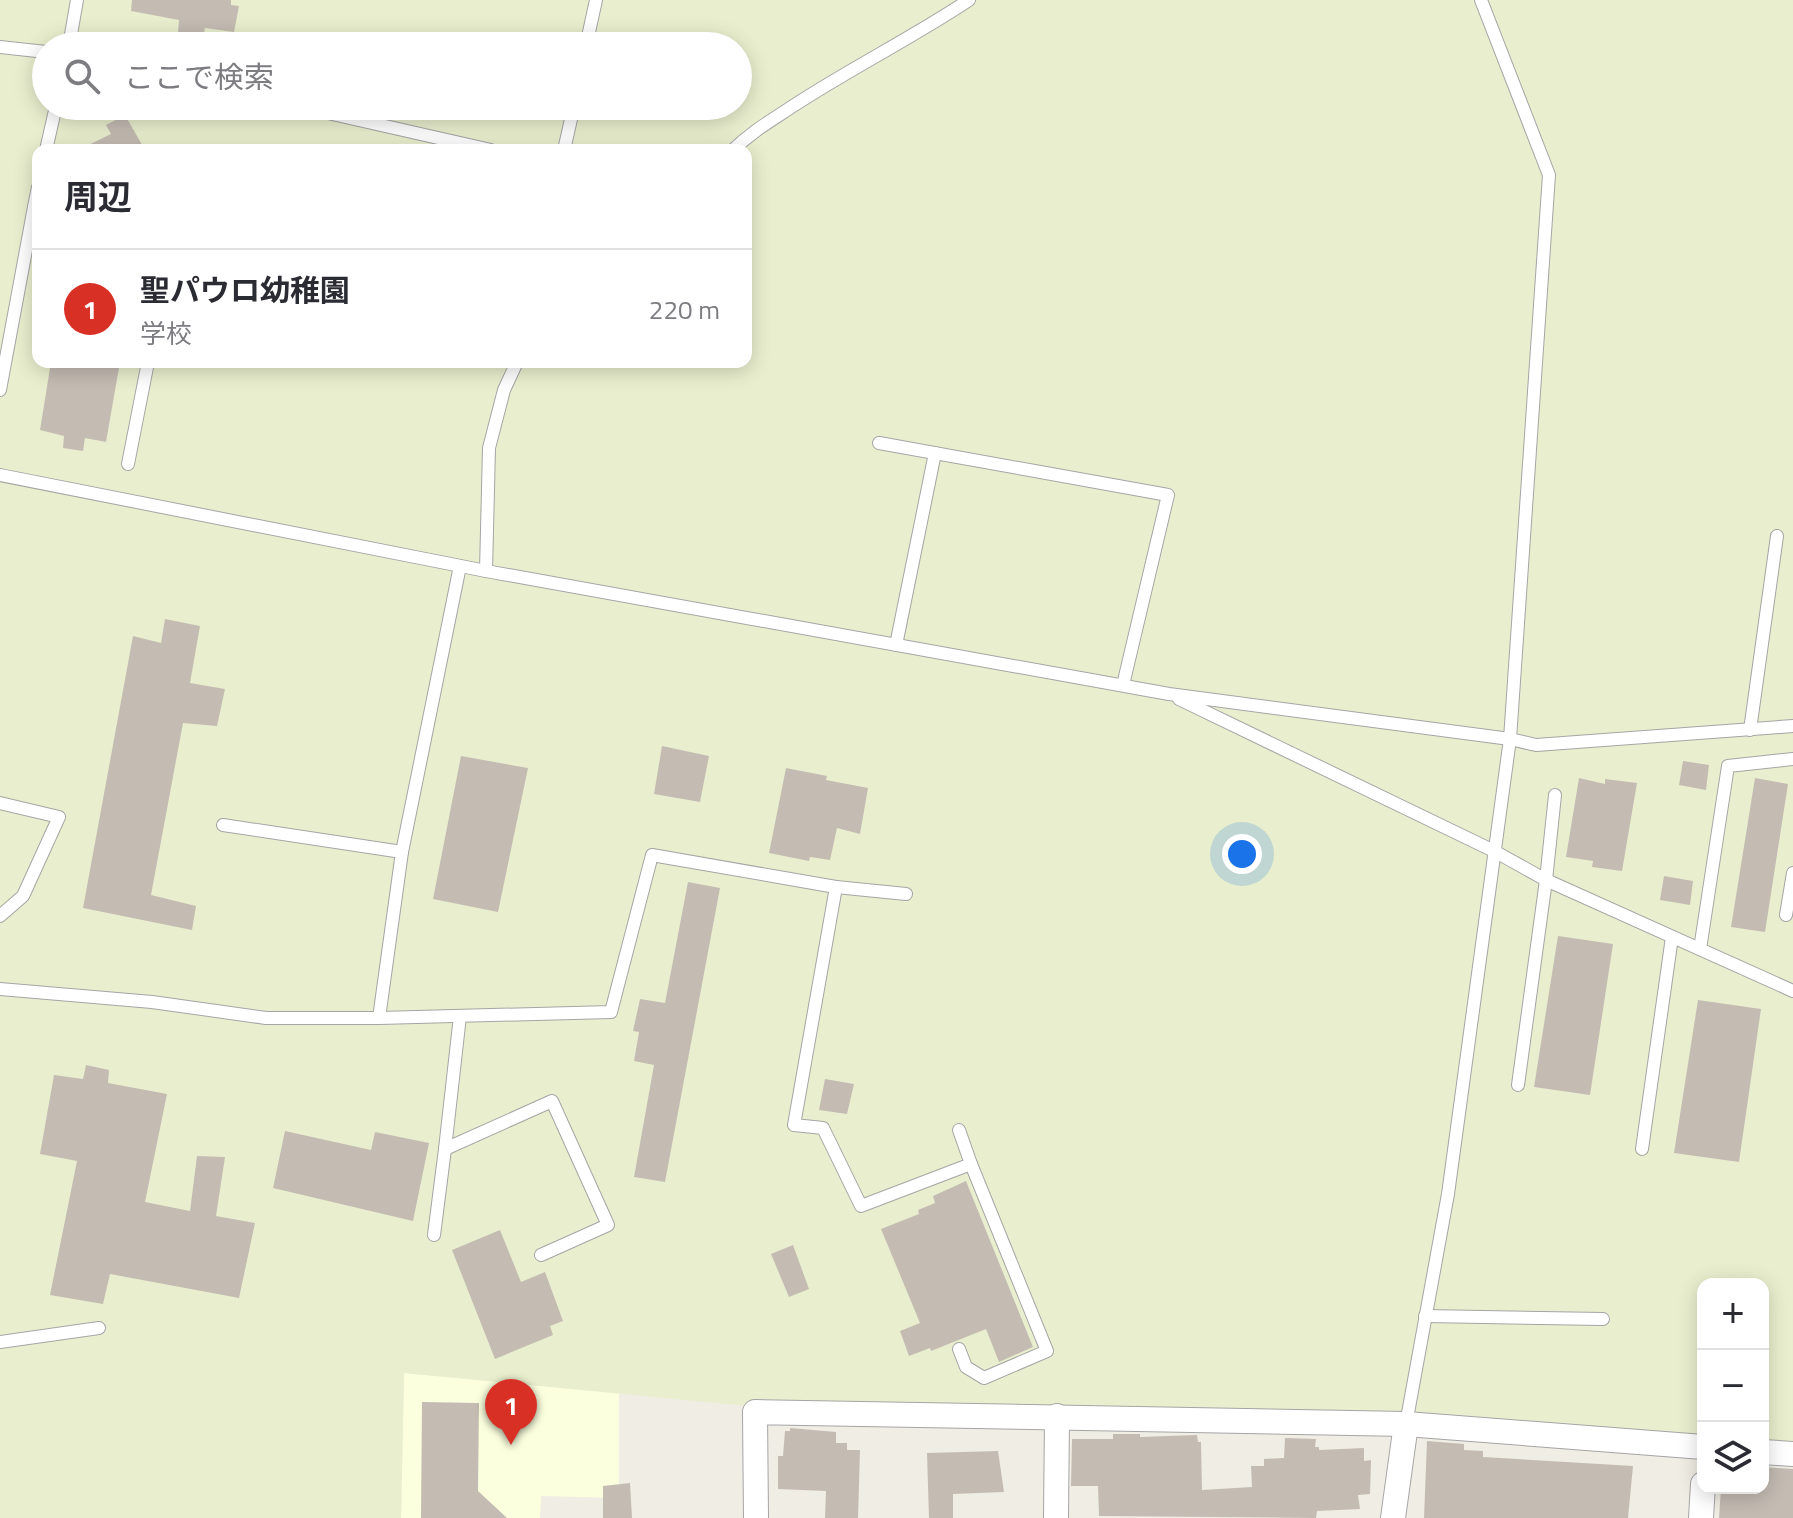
<!DOCTYPE html>
<html lang="ja">
<head>
<meta charset="utf-8">
<style>
  :root { --surface:#fff; --page:#f2f2f3; --text:#2b2b33; --muted:#7c7c81; --line:#e1e1e2; --accent:#d93025 }
  body { margin:0; font-family:"Titillium Web","Noto Sans JP",sans-serif; background:var(--page); color:var(--text) }
  .controls { position:absolute; right:24px; bottom:24px; display:grid; overflow:hidden; border-radius:16px; box-shadow:0 4px 20px #0003 }
  .controls button { width:72px; height:72px; display:grid; place-items:center; padding:0; border:0; border-bottom:2px solid var(--line); background:var(--surface); color:var(--text); font:40px sans-serif }
  .you { position:absolute; left:1242px; top:854px; width:28px; height:28px; margin:-20px; border:6px solid #fff; border-radius:50%; background:#1a73e8; box-shadow:0 0 0 12px #1a73e833 }
  .badge { display:grid; place-items:center; width:52px; height:52px; border-radius:50%; background:var(--accent); color:#fff; font-size:26px; font-weight:700 }
  .pin { position:absolute; translate:-50% -66px; filter:drop-shadow(0 2px 4px #0008) }
  .pin::after { content:''; position:absolute; top:42px; width:28px; height:24px; background:inherit; clip-path:polygon(0 0,100% 0,50% 100%) }
  .list { margin:0; padding:0; list-style:none }
  h2 { display:flex; justify-content:space-between; align-items:center; height:104px; margin:0; padding:0 32px; font-size:34px }
  h2 small { font-size:26px; font-weight:400; color:var(--muted) }
  .list li { display:grid; grid-template-columns:52px 1fr auto; gap:24px; align-items:center; box-sizing:border-box; height:120px; padding:0 32px; border-top:2px solid var(--line) }
  .list b { display:block; font-size:30px; white-space:nowrap }
  .list p { margin:0; font-size:26px; white-space:nowrap; color:var(--muted) }
  .list em { font-size:26px; font-style:normal; color:var(--muted) }
  .icon { flex:none; width:44px; height:44px; fill:none; stroke:currentColor; stroke-width:2; stroke-linecap:round; stroke-linejoin:round }
  .map { position:relative; flex:none; width:1793px; height:1518px; overflow:hidden }
  .search { position:absolute; background:var(--surface); box-shadow:0 4px 20px #0003; left:32px; top:32px; width:720px; height:88px; display:flex; align-items:center; gap:20px; box-sizing:border-box; padding:0 28px; border-radius:44px; color:var(--muted); font-size:30px }
  .panel { position:absolute; background:var(--surface); box-shadow:0 4px 20px #0003; left:32px; top:144px; width:720px; height:224px; border-radius:16px }
  .map>svg:first-child { display:block }
  .education { fill:#fbffde }
  .farmland { fill:#e9efce; fill-rule:evenodd }
  .building { fill:#c4bcb3 }
  .lines { fill:none; stroke-linecap:round; stroke-linejoin:round }
  .lane-casing { stroke:#a5a5a5; stroke-width:14 }
  .street-casing { stroke:#a5a5a5; stroke-width:26 }
  .lane { stroke:#fff; stroke-width:12 }
  .street { stroke:#fff; stroke-width:24 }
</style>
</head>
<body>
<div class="map">
<svg width="1793" height="1518" viewBox="0 0 1793 1518">
  <rect width="100%" height="100%" fill="#f0ede4"/>
  <polygon class="education" points="404,1373 619,1393 619,1498 541,1496 540,1518 401,1518"/>
  <path class="farmland" d="M0,0h1793v1442l-30,-2v-156h-60v151l-274,-22 -293,-6 -388,-1 -344,-33 -3,145h-401zM46,46h692v60h-692zM38,150h708v212h-708z"/>
  <g class="building">
    <polygon points="132,0 231,0 231,5 239,6 234,32 205,28 203,38 178,33 179,20 131,11"/>
    <polygon points="125,115 145,150 78,150 111,134 106,125"/>
    <polygon points="51,362 120,362 106,442 85,438 83,451 63,448 64,436 40,430"/>
    <polygon points="165,619 200,626 190,683 225,689 217,726 183,723 151,895 196,906 192,930 83,908 133,636 161,643"/>
    <polygon points="662,746 709,756 700,802 654,794"/>
    <polygon points="461,756 528,768 498,912 433,899"/>
    <polygon points="1683,761 1709,765 1706,790 1679,785"/>
    <polygon points="786,768 827,776 826,780 868,788 860,834 837,828 830,860 810,857 809,861 769,853"/>
    <polygon points="1579,778 1605,784 1605,779 1637,783 1622,871 1592,867 1593,861 1566,857"/>
    <polygon points="1755,778 1788,784 1765,932 1731,927"/>
    <polygon points="1664,876 1693,881 1690,905 1660,900"/>
    <polygon points="688,882 720,888 665,1182 634,1177 654,1065 634,1061 639,1032 633,1031 640,999 665,1003"/>
    <polygon points="1558,936 1613,944 1590,1095 1534,1087"/>
    <polygon points="1698,1000 1761,1009 1739,1162 1674,1153"/>
    <polygon points="86,1065 109,1070 108,1083 167,1094 145,1202 190,1211 197,1156 225,1157 216,1216 255,1223 239,1298 110,1274 103,1304 50,1295 77,1161 40,1154 54,1075 83,1079"/>
    <polygon points="825,1079 854,1084 847,1114 819,1110"/>
    <polygon points="285,1131 371,1150 375,1132 429,1143 413,1221 273,1188"/>
    <polygon points="966,1181 1033,1347 999,1362 986,1329 931,1351 930,1348 909,1356 900,1331 920,1323 881,1229 919,1214 918,1210 935,1203 933,1196"/>
    <polygon points="500,1230 521,1282 545,1272 563,1321 550,1326 553,1335 495,1359 452,1250"/>
    <polygon points="793,1245 809,1289 789,1297 771,1254"/>
    <polygon points="422,1402 479,1403 478,1491 507,1518 421,1518"/>
    <polygon points="790,1428 836,1432 836,1443 847,1443 847,1450 860,1450 858,1518 825,1518 826,1491 778,1489 778,1456 783,1456 785,1431 790,1431"/>
    <polygon points="1113,1434 1140,1434 1140,1437 1197,1435 1198,1442 1201,1442 1202,1490 1252,1487 1251,1466 1264,1466 1264,1459 1284,1458 1285,1438 1316,1439 1315,1447 1319,1447 1319,1450 1364,1448 1364,1461 1371,1460 1370,1494 1358,1495 1360,1509 1317,1511 1316,1518 1099,1516 1098,1486 1071,1486 1072,1439 1113,1439"/>
    <polygon points="1427,1441 1464,1444 1464,1450 1483,1451 1483,1457 1633,1466 1628,1518 1424,1518"/>
    <polygon points="998,1451 1004,1492 953,1494 953,1518 929,1518 927,1453"/>
    <polygon points="1763,1467 1793,1469 1793,1518 1719,1518 1721,1488 1763,1488"/>
    <polygon points="630,1483 632,1518 603,1518 603,1486"/>
  </g>
  <g class="lines">
    <defs>
      <g id="lane">
        <polyline points="69,46 77,0"/>
        <polyline points="586,46 596,0"/>
        <polyline points="0,47 46,52"/>
        <polyline points="297,106 491,150"/>
        <polyline points="46,150 56,106"/>
        <polyline points="564,150 574,106"/>
        <path d="M733,150c18,-18 39,-30 60,-44 58,-38 119,-68 176,-106"/>
        <polyline points="38,187 34,207 38,204"/>
        <polyline points="0,390 34,207"/>
        <polyline points="879,443 1168,495 1123,685"/>
        <polyline points="128,464 148,362"/>
        <polyline points="0,475 486,571 1169,694 1510,739 1536,745 1793,726"/>
        <polyline points="486,571 489,448 504,390 517,362"/>
        <polyline points="896,645 935,453"/>
        <polyline points="1179,699 1494,851 1546,880 1793,991"/>
        <polyline points="1750,730 1777,536"/>
        <polyline points="0,803 59,817 23,896 0,916"/>
        <polyline points="402,852 460,566"/>
        <polyline points="836,887 794,1125 823,1128 861,1206 971,1164 1047,1351 984,1378 966,1367 959,1349"/>
        <polyline points="1786,915 1793,873"/>
        <polyline points="1700,949 1728,766 1793,759"/>
        <polyline points="0,989 152,1002 266,1018 379,1018 402,852 223,825"/>
        <polyline points="460,1016 445,1149 552,1101 608,1225 541,1255"/>
        <polyline points="379,1018 611,1012 652,855 836,887 906,894"/>
        <polyline points="1518,1085 1546,880 1555,795"/>
        <polyline points="959,1130 971,1164"/>
        <polyline points="1642,1149 1672,937"/>
        <polyline points="434,1235 445,1149"/>
        <polyline points="1425,1316 1603,1319"/>
        <polyline points="0,1342 99,1328"/>
        <polyline points="1406,1424 1448,1194 1510,739 1549,175 1481,0"/>
      </g>
      <g id="street">
        <polyline points="1763,1452 1793,1454"/>
        <polyline points="756,1518 755,1412 1406,1424 1703,1447"/>
        <polyline points="1056,1518 1057,1416"/>
        <polyline points="1393,1518 1406,1424"/>
        <polyline points="1701,1518 1703,1484"/>
      </g>
    </defs>
    <use href="#lane" class="lane-casing"/>
    <use href="#street" class="street-casing"/>
    <use href="#lane" class="lane"/>
    <use href="#street" class="street"/>
  </g>
</svg>
<div class="controls">
<button>+</button>
<button>−</button>
<button><svg class="icon" aria-label="layers" viewBox="0 0 24 24"><path d="M12 4l9 5-9 5-9-5zM3 14l9 5 9-5"/></svg></button>
</div>
<div class="you"></div>
<div class="pin badge" style="left:511px;top:1445px">1</div>
<div class="search"><svg class="icon" aria-label="search" viewBox="0 0 24 24"><circle cx="10" cy="10" r="6"/><path d="M15 15l6 6"/></svg>ここで検索</div>
<section class="panel">
<h2>周辺<small></small></h2>
<ul class="list">
<li><span class="badge">1</span><div><b>聖パウロ幼稚園</b><p>学校</p></div><em>220 m</em></li>
</ul>
</section>
</div>
</body>
</html>
